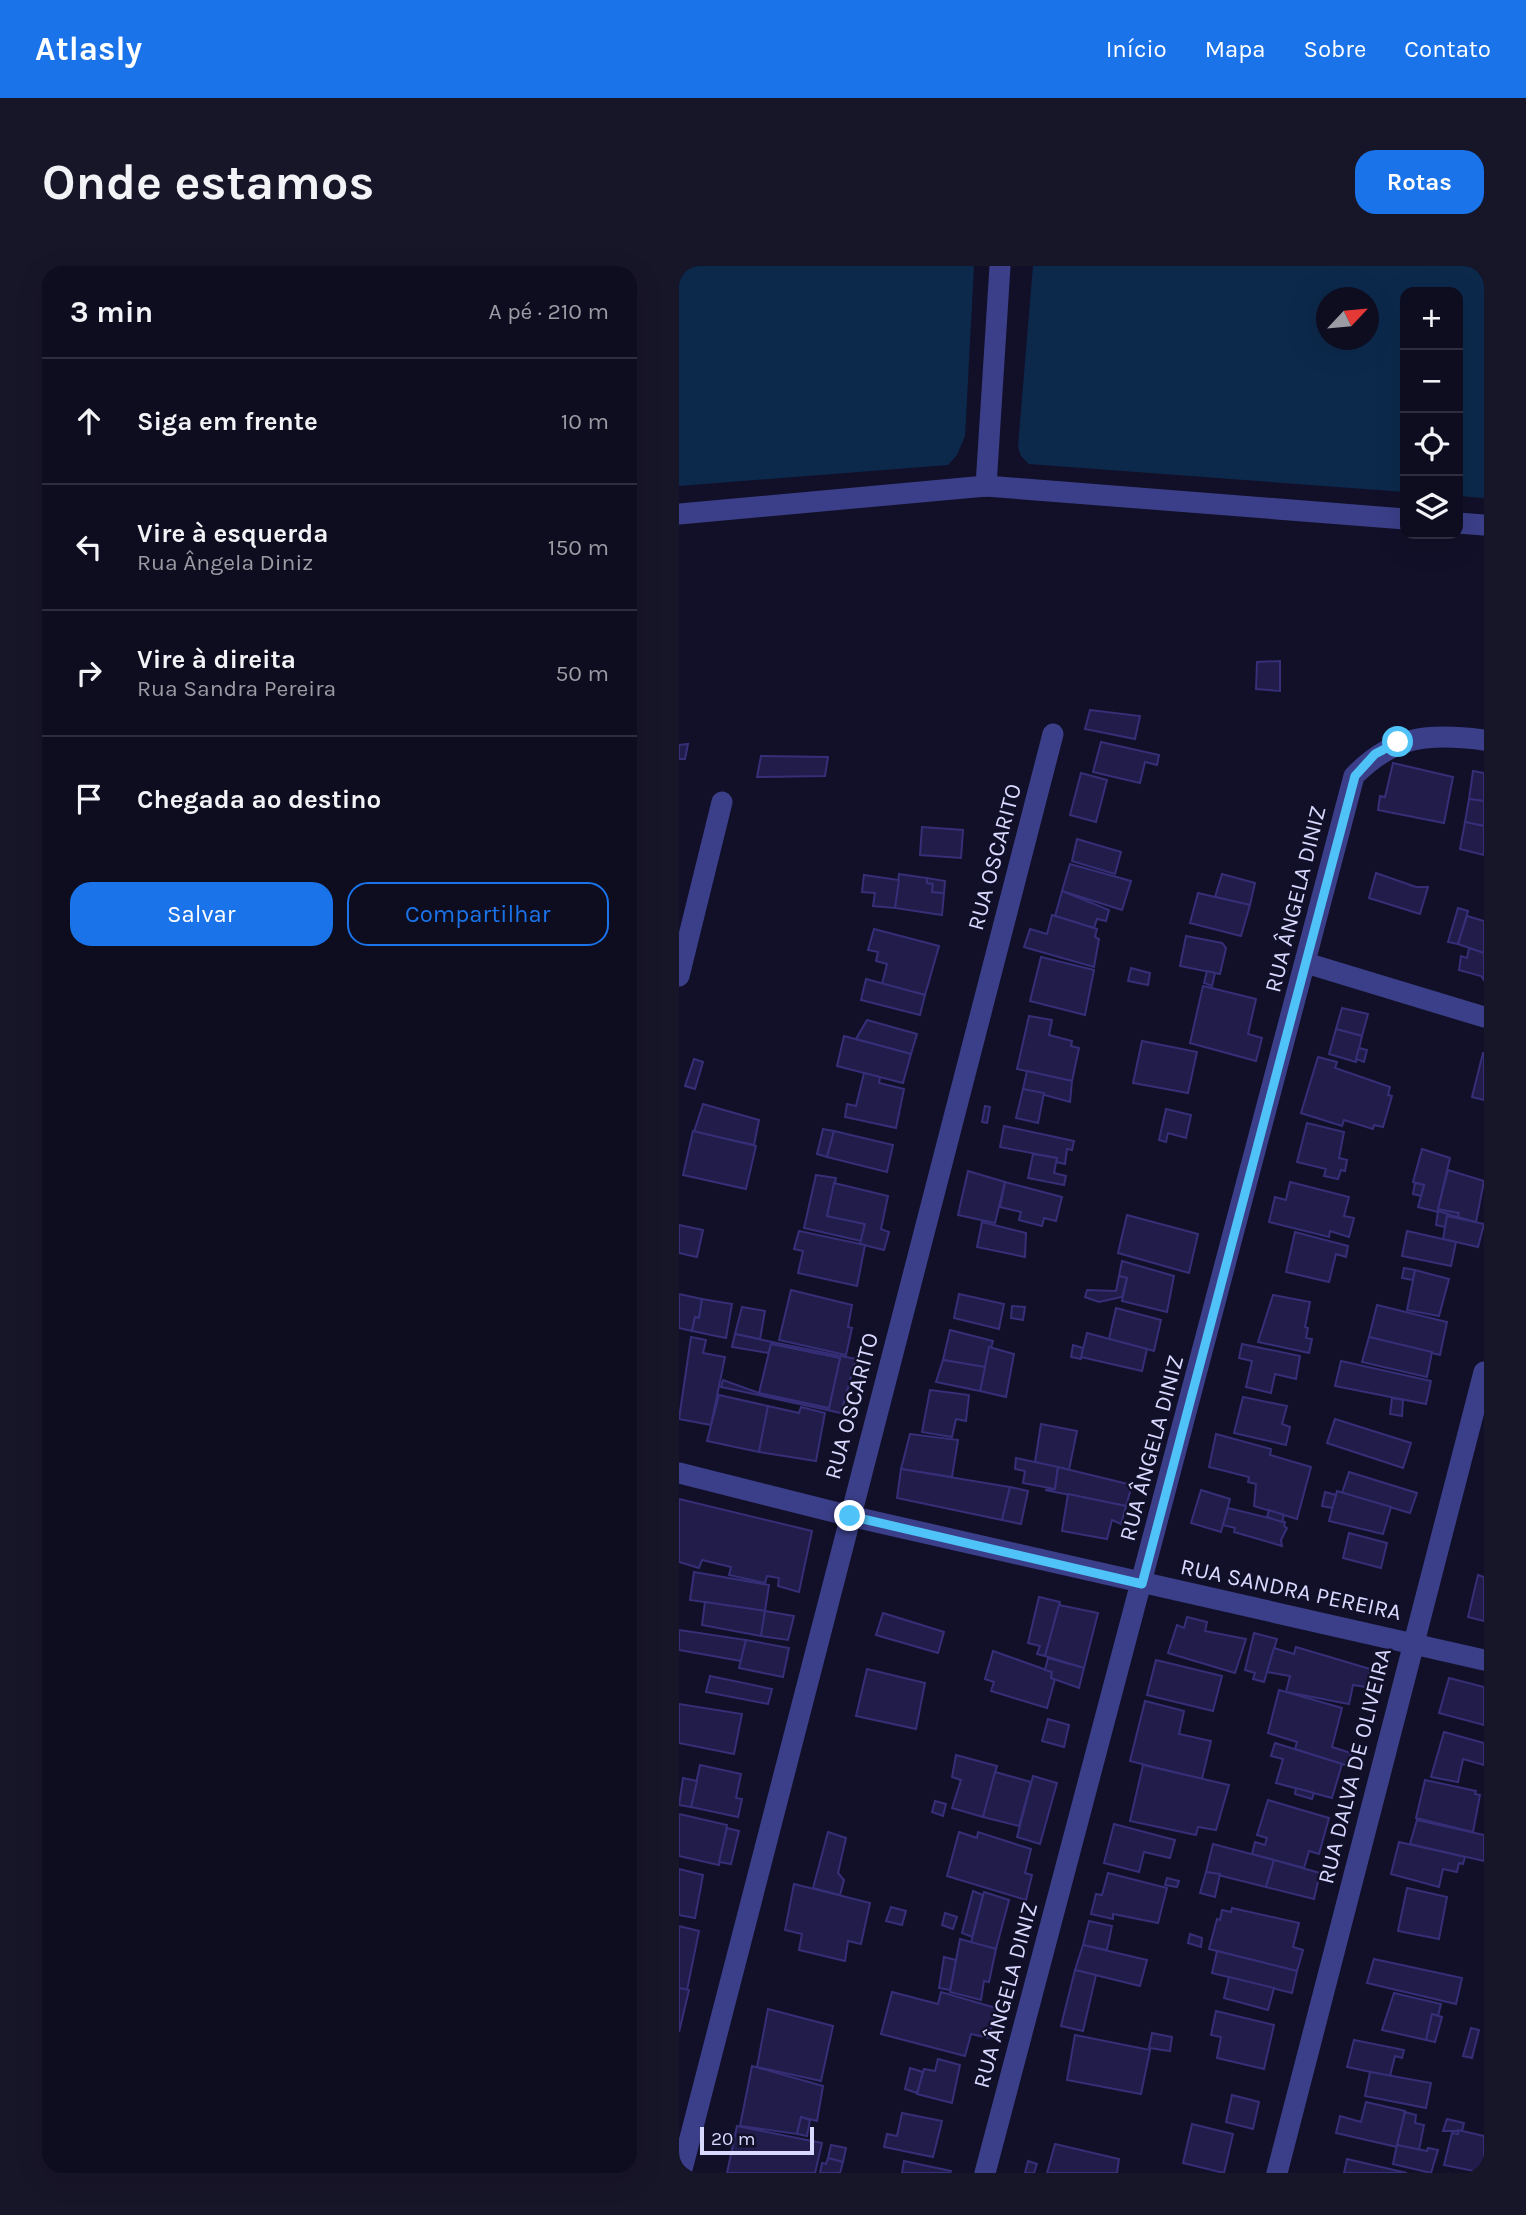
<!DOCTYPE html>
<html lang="pt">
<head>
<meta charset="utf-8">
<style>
  :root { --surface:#0e0c1f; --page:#171528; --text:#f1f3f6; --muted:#9b9ba4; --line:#2e2c3d; --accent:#1a73e8 }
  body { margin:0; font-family:Karla,sans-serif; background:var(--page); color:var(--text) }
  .controls { position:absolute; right:21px; top:21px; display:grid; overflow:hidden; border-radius:14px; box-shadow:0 7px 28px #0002 }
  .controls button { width:63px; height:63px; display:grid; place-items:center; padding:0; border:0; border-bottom:2px solid var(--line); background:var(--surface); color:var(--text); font:35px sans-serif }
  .compass { position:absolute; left:637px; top:21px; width:63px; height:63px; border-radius:50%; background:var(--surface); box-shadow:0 7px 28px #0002; rotate:64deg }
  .scale { position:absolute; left:21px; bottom:18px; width:114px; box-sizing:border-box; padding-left:7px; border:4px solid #d9d8ff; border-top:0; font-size:19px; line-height:24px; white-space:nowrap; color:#d9d8ff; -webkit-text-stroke:5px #121029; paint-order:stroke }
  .stop { position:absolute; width:21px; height:21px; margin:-16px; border:5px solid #4fc3f7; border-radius:50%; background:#fff }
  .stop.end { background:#4fc3f7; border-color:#fff; box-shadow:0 2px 7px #0008 }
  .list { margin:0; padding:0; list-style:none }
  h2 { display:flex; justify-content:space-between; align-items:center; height:91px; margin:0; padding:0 28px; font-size:30px }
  h2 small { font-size:23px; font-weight:400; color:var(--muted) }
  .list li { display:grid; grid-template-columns:46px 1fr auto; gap:21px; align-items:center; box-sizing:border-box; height:126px; padding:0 28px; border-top:2px solid var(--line) }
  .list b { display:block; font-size:26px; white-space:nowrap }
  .list p { margin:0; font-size:23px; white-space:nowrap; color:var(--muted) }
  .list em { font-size:23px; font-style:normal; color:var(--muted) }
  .actions { display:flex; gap:14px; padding:21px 28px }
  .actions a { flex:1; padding:16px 0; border:2px solid var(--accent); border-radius:21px; text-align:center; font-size:24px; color:var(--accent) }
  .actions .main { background:var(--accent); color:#fff }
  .icon { flex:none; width:38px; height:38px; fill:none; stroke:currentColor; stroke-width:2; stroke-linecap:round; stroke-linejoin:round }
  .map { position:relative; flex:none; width:805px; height:1907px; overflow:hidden; border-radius:21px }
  header { display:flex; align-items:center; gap:42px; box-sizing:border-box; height:98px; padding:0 35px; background:var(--accent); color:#fff }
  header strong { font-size:33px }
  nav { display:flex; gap:38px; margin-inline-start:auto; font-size:24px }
  .intro { display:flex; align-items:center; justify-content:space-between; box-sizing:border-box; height:168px; padding:0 42px }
  h1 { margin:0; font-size:49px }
  .button { padding:18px 32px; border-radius:21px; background:var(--accent); color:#fff; font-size:24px; font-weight:700 }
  main { display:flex; gap:42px; padding:0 42px }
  aside { flex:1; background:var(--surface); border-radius:21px; box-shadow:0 7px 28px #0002 }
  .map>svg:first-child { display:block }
  .water { fill:#0c294c; fill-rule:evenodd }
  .building { fill:#211c4a; stroke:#362e77; stroke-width:2 }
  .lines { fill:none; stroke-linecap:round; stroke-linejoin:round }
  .minor { stroke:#3b3f89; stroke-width:21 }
  .route { stroke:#4fc3f7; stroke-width:9 }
  .labels { text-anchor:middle; stroke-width:5; stroke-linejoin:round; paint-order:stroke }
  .street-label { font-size:23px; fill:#d9d8ff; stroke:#121029 }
</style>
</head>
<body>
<header>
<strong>Atlasly</strong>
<nav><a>Início</a><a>Mapa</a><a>Sobre</a><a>Contato</a></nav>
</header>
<div class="intro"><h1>Onde estamos</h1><a class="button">Rotas</a></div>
<main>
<aside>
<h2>3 min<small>A pé · 210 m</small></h2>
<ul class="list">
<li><svg class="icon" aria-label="ahead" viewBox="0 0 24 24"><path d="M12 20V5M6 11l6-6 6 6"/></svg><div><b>Siga em frente</b></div><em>10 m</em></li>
<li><svg class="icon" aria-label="left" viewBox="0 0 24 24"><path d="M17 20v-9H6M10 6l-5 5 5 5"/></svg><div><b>Vire à esquerda</b><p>Rua Ângela Diniz</p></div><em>150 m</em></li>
<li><svg class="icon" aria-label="right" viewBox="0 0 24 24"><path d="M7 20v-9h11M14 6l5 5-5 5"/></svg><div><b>Vire à direita</b><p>Rua Sandra Pereira</p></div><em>50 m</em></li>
<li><svg class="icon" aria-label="arrive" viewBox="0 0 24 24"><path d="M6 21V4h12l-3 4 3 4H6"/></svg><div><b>Chegada ao destino</b></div></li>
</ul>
<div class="actions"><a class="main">Salvar</a><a>Compartilhar</a></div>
</aside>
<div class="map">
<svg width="805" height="1907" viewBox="0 0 805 1907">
  <rect width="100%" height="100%" fill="#121029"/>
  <g class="water">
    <polygon points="0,0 295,0 286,170 278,189 269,199 0,220"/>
    <path d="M354,0h451v232l-26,-2v-204h-53v200l-376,-28 -8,-8 -3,-9zM648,32h42v42h-42z"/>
  </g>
  <g class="building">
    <polygon points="601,395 601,425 577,423 578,396"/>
    <polygon points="411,444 461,450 456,473 406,463"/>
    <polygon points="422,476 480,489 478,499 466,496 461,517 414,506"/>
    <polygon points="9,478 6,493 0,493 0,479"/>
    <polygon points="82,490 149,491 146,510 78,511"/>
    <polygon points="714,497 774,511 765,557 699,544 701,530 706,531"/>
    <polygon points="794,505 805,507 805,535 790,533"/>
    <polygon points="402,507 428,514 417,556 391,549"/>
    <polygon points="790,533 805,535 805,560 786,556"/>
    <polygon points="786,556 805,560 805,589 781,583"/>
    <polygon points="243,561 284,564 282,592 241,589"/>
    <polygon points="398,573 442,586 436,608 393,595"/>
    <polygon points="391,598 452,615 443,644 383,625"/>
    <polygon points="697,607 737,621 749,621 741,648 690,632"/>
    <polygon points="220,608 248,612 248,617 254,618 253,626 265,627 263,649 216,642"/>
    <polygon points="543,608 576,617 571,639 536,631"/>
    <polygon points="185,609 220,614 216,642 194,640 196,627 183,626"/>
    <polygon points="248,612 266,615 265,627 253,626 254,618 248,617"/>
    <polygon points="383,625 430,644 427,655 418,653 415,662 376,650"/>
    <polygon points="519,627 571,639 562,670 511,657"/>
    <polygon points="779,642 789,645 779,678 769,676"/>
    <polygon points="373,649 418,663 416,671 420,673 415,701 345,681 351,663 368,668"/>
    <polygon points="788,650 805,655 805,687 779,678"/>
    <polygon points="195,663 260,680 246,729 203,718 208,698 197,695 199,686 189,684"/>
    <polygon points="507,670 543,677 547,682 541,708 501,700"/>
    <polygon points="790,682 805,687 805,714 802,710 780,704 782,690 788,692"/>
    <polygon points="362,691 415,704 406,749 351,735"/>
    <polygon points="452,702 471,707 469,719 449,715"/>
    <polygon points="528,705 536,707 533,720 525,717"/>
    <polygon points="187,713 246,729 241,749 182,734"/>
    <polygon points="524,720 577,733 569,768 583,772 577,795 511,777"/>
    <polygon points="663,742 689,748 683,770 657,763"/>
    <polygon points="350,750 373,754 370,769 393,775 392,780 400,782 393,815 338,803"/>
    <polygon points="188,754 238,768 232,788 177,773"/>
    <polygon points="657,763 683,770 677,796 650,788"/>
    <polygon points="165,770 232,788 224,817 158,800"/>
    <polygon points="463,775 518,786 509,827 454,817"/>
    <polygon points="680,782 688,784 685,796 677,793"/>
    <polygon points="804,787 805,787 805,834 793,831"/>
    <polygon points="639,791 658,796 656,802 711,821 709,829 713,830 704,861 695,859 694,863 665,854 663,860 622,847"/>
    <polygon points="15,793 24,796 16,823 6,820"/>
    <polygon points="348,805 393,815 391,836 344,823"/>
    <polygon points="185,807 201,811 200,817 225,823 217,862 166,851 168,838 177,840"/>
    <polygon points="344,823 365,827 359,857 337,852"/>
    <polygon points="24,838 80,854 75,879 15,866"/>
    <polygon points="306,840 311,841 308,857 303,856"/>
    <polygon points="487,843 512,849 507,872 489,867 487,876 480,874"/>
    <polygon points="628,857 665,866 660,892 668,894 666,905 662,904 659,913 645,910 647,903 618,896"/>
    <polygon points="325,860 395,875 393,884 388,883 386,898 377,896 378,892 321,881"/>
    <polygon points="144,863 155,865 148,891 138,888"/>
    <polygon points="14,865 77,880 67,923 4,909"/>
    <polygon points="155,865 214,879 208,906 148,891"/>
    <polygon points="743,883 771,892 759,943 780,947 779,951 739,941 745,919 734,916"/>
    <polygon points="354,888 378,892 375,907 387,910 385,919 349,912"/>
    <polygon points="769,904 805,915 797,956 779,951 780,947 759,943"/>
    <polygon points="289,905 326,916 316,957 279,949"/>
    <polygon points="137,909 157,912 148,950 186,958 182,975 125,962"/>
    <polygon points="326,916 383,931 377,955 365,952 363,960 340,954 342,946 321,941"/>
    <polygon points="611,916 670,931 665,950 675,952 670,971 651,965 650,971 590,956 596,931 607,934"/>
    <polygon points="155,917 209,930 202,963 210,966 205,984 181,978 186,958 148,950"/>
    <polygon points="736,917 745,919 742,930 734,928"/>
    <polygon points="759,945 769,948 766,961 757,959"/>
    <polygon points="448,949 519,968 510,1007 439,987"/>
    <polygon points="768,950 805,958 799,981 764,973"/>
    <polygon points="303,956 347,967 346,991 298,981"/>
    <polygon points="0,959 24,964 18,991 0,987"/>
    <polygon points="120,965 186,979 178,1020 119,1007 124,985 115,983"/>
    <polygon points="728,965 777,976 772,1000 723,990"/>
    <polygon points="616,966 669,980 667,991 657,988 650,1016 607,1006"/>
    <polygon points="443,995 495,1010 488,1046 443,1035 448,1012 440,1010"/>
    <polygon points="725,1002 736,1004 734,1014 723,1012"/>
    <polygon points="736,1004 770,1013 760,1050 728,1044"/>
    <polygon points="440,1010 448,1012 443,1031 420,1036 406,1031 408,1024 437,1025"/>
    <polygon points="112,1024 173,1039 169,1061 173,1062 167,1089 100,1074"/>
    <polygon points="0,1028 23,1033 20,1052 16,1051 13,1065 0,1062"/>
    <polygon points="280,1028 325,1038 320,1063 275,1052"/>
    <polygon points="594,1029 631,1036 626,1061 629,1062 627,1072 633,1073 630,1087 579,1076"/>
    <polygon points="23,1033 53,1038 47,1072 13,1065 16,1051 20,1052"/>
    <polygon points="698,1039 768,1056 761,1089 690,1071"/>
    <polygon points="333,1040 346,1041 344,1054 332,1052"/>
    <polygon points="63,1041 86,1045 81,1073 56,1068"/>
    <polygon points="437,1042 482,1054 475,1085 430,1073"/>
    <polygon points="271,1064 314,1075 306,1101 264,1094"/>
    <polygon points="408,1067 468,1083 463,1105 402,1091"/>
    <polygon points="56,1068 93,1076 89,1087 53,1081"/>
    <polygon points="12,1071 27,1074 24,1087 46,1091 32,1159 0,1153"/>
    <polygon points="690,1071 753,1086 748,1111 683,1096"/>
    <polygon points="93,1076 177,1093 162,1147 42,1121 44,1114 80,1127 150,1142 161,1092 92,1078"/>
    <polygon points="92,1078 161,1092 150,1142 80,1127"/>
    <polygon points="563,1078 621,1090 617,1113 596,1108 592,1127 567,1121 573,1095 560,1092"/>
    <polygon points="394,1079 404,1082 402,1093 392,1091"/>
    <polygon points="310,1081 335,1088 327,1131 301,1125"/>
    <polygon points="264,1094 306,1101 301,1125 257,1116"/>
    <polygon points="662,1095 752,1115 747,1138 656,1120"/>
    <polygon points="251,1124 290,1129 287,1155 277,1153 273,1171 243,1166"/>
    <polygon points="40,1129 89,1140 80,1186 28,1175"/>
    <polygon points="564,1131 608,1140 603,1158 611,1161 607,1179 555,1167"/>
    <polygon points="713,1132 724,1134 723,1150 711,1148"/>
    <polygon points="89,1140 120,1147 122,1141 146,1147 137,1195 80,1186"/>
    <polygon points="656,1153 732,1177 724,1202 648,1177"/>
    <polygon points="362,1158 398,1165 390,1204 356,1196"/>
    <polygon points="231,1168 279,1174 273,1211 222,1203"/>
    <polygon points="537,1168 592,1183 591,1189 632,1201 618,1253 575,1240 577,1218 569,1216 570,1211 530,1201"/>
    <polygon points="337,1192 379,1201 376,1223 344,1217 346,1205 336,1203"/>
    <polygon points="379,1201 453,1219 447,1240 366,1224 376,1223"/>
    <polygon points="222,1203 331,1221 323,1254 218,1232"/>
    <polygon points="670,1206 738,1227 731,1247 663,1227"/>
    <polygon points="331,1221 349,1225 342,1258 323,1254"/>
    <polygon points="522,1224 551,1233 542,1266 512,1257"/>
    <polygon points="658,1225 712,1241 704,1268 650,1255"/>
    <polygon points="646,1226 657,1229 653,1242 643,1240"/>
    <polygon points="389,1228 447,1240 442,1258 433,1254 428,1273 383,1265"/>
    <polygon points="0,1233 133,1265 120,1326 99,1320 100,1312 88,1310 86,1317 50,1309 52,1301 23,1294 20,1302 0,1296"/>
    <polygon points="549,1242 606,1256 605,1260 608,1262 602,1274 603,1280 555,1266 556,1262 544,1259"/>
    <polygon points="590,1244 605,1249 603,1256 588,1251"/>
    <polygon points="670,1267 708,1277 702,1302 664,1292"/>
    <polygon points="15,1306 90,1319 86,1345 11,1334"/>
    <polygon points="799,1309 805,1311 805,1355 789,1351"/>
    <polygon points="360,1331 381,1336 366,1390 358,1388 361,1380 349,1377"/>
    <polygon points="26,1336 86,1345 82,1370 23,1359"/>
    <polygon points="380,1339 419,1347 405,1402 366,1390"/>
    <polygon points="86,1345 115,1350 109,1374 82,1370"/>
    <polygon points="204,1347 265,1366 259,1387 197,1369"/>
    <polygon points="508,1351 528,1356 526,1365 567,1373 556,1407 489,1387 498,1359 505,1362"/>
    <polygon points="0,1364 67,1374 62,1395 0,1384"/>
    <polygon points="575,1367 598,1373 585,1416 574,1413 576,1407 566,1404"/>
    <polygon points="67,1374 110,1382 104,1411 60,1402"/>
    <polygon points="617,1381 691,1403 687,1421 674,1419 670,1438 607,1426 611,1410 588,1406 595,1382 615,1388"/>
    <polygon points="314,1385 373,1406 372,1412 376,1413 368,1442 312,1425 315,1416 306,1413"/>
    <polygon points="369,1392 405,1402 400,1422 372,1412 373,1406 366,1404"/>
    <polygon points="477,1394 543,1410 534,1445 468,1429"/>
    <polygon points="188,1403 246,1417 237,1463 177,1450"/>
    <polygon points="31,1410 93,1423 89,1438 27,1426"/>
    <polygon points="770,1412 805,1421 805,1459 760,1447"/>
    <polygon points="600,1424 663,1442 653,1481 672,1487 669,1500 616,1483 618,1476 589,1467"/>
    <polygon points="466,1435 505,1445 500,1468 532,1475 523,1513 451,1495"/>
    <polygon points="0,1438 63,1448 55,1488 0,1477"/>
    <polygon points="369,1453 390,1459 385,1481 363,1475"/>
    <polygon points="765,1466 805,1477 805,1499 784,1493 779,1516 752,1511"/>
    <polygon points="596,1477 663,1498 653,1532 597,1517 604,1493 592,1490"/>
    <polygon points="277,1489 318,1500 304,1551 273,1542 282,1514 273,1511"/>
    <polygon points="21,1499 62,1508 57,1532 63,1533 59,1551 12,1541"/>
    <polygon points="464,1499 550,1519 537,1564 519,1561 517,1569 451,1555"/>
    <polygon points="316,1506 352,1516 340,1560 304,1551"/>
    <polygon points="354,1510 378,1517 361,1578 338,1571"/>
    <polygon points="4,1512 18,1515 12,1541 0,1539"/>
    <polygon points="746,1514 797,1525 796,1528 801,1529 794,1566 737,1552"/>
    <polygon points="617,1522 635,1527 633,1533 616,1528"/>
    <polygon points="589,1534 650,1552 640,1588 630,1585 625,1602 573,1588 576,1576 586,1579 588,1572 578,1569"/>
    <polygon points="256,1535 267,1538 264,1550 253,1546"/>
    <polygon points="0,1548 48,1559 40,1599 0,1590"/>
    <polygon points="738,1554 805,1569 805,1595 731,1578"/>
    <polygon points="435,1558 496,1574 491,1592 465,1586 460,1606 425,1597"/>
    <polygon points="48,1562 60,1565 52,1598 40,1596"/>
    <polygon points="149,1566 167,1572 159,1607 165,1614 161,1629 134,1622"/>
    <polygon points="280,1566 298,1572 299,1566 352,1583 346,1607 353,1609 347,1634 268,1610"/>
    <polygon points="720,1576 786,1591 784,1598 780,1597 778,1606 764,1603 760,1621 712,1608"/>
    <polygon points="534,1578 595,1594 587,1621 527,1606"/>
    <polygon points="595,1594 641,1607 635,1633 587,1621"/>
    <polygon points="0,1603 24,1609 16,1652 0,1649"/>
    <polygon points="527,1606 541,1608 536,1631 521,1627"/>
    <polygon points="429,1607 488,1622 479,1657 434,1648 434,1653 412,1648 417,1628 423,1629"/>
    <polygon points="488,1612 500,1615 498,1621 486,1619"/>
    <polygon points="115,1618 191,1637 182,1678 169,1675 166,1695 120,1684 123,1668 106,1664"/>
    <polygon points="728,1622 768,1631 760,1673 719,1665"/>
    <polygon points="294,1625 304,1629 293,1671 283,1667"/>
    <polygon points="305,1626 330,1634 317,1683 292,1677"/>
    <polygon points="212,1641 227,1645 223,1659 207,1655"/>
    <polygon points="553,1642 620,1657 614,1681 624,1684 618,1705 530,1683 538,1653 541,1654 543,1644 552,1646"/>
    <polygon points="266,1647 278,1651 274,1663 263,1659"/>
    <polygon points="410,1655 433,1660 428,1684 404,1679"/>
    <polygon points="0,1660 20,1665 8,1724 0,1722"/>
    <polygon points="511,1668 523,1672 522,1681 509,1677"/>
    <polygon points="281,1673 317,1683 310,1716 305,1715 302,1734 271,1726"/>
    <polygon points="404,1679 468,1694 461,1720 396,1704"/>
    <polygon points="538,1685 618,1705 613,1727 533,1707"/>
    <polygon points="265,1691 277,1694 271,1724 260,1722"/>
    <polygon points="695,1693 783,1712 777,1738 688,1717"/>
    <polygon points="396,1704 417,1709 404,1765 382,1760"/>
    <polygon points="550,1711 595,1722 589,1744 545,1732"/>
    <polygon points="0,1722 10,1724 0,1766"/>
    <polygon points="213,1726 259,1738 262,1726 317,1742 310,1772 292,1768 286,1790 202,1768"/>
    <polygon points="715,1727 762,1738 759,1750 753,1748 747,1774 703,1764"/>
    <polygon points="89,1743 154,1760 142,1815 78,1801"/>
    <polygon points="537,1745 595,1759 585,1803 538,1792 542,1771 532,1769"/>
    <polygon points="753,1748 763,1751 756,1776 747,1774"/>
    <polygon points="792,1762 800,1764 793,1792 784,1790"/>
    <polygon points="473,1767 493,1771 491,1785 470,1782"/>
    <polygon points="396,1769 471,1784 462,1828 388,1814"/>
    <polygon points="675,1774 725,1784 723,1792 716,1790 711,1810 668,1801"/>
    <polygon points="259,1793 281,1799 273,1837 238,1828 245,1803 256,1805"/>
    <polygon points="73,1800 144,1820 138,1855 122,1851 118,1868 61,1860"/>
    <polygon points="231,1802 244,1806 238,1827 226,1823"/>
    <polygon points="691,1806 752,1817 747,1842 686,1830"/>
    <polygon points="553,1829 580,1836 574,1863 547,1856"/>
    <polygon points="687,1836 726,1845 718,1881 657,1867 661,1850 682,1856"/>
    <polygon points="726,1846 737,1849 736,1857 745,1859 740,1884 718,1879"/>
    <polygon points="223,1847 263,1855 254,1891 205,1881 208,1868 218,1870"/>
    <polygon points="122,1851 131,1854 128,1870 118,1868"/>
    <polygon points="768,1853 785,1857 783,1865 764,1865"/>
    <polygon points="513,1858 554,1868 545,1907 504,1897"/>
    <polygon points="58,1860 143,1877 136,1907 48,1907"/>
    <polygon points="779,1864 805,1870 805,1907 765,1899 773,1867 779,1868"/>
    <polygon points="376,1878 440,1893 438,1907 368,1907"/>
    <polygon points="152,1879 167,1882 164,1896 149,1892"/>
    <polygon points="718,1879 748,1885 749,1882 759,1884 752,1907 714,1898"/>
    <polygon points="149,1892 164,1896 161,1907 141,1907 143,1897 147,1898"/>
    <polygon points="668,1893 728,1907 665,1907"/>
    <polygon points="225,1895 272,1905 271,1907 223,1907"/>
    <polygon points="349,1895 358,1898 355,1907 346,1907"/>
  </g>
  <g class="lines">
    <g class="minor">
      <polyline points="307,220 321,0"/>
      <polyline points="0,248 307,220 726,253"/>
      <polyline points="779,257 805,259"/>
      <polyline points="627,697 805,751"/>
      <polyline points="0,710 43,536"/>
      <polyline points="0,1207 171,1250 805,1394"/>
      <polyline points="2,1907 374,468"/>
      <path d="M306,1907l369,-1397c40,-41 75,-43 130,-36"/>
      <polyline points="598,1907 805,1106"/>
    </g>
  </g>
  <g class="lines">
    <polyline class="route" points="171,1250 463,1318 676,510 696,488 719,476"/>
  </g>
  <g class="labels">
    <g class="street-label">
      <text transform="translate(315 591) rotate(-75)" y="8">RUA OSCARITO</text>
      <text transform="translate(616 633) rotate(-76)" y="8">RUA ÂNGELA DINIZ</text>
      <text transform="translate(172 1140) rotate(-75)" y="8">RUA OSCARITO</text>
      <text transform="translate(472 1182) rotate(-75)" y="8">RUA ÂNGELA DINIZ</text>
      <text transform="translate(612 1323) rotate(12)" y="8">RUA SANDRA PEREIRA</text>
      <text transform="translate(675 1500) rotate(-76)" y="8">RUA DALVA DE OLIVEIRA</text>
      <text transform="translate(326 1729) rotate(-75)" y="8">RUA ÂNGELA DINIZ</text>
    </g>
  </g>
</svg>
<div class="controls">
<button>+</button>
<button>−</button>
<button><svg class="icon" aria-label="locate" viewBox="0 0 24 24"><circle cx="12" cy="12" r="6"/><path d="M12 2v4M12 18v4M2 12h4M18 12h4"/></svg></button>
<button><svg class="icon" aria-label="layers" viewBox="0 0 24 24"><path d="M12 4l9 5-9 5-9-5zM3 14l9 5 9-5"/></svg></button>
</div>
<svg class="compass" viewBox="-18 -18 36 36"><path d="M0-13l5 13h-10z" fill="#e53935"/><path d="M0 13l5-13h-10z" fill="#9b9ba4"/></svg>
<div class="scale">20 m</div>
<div class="stop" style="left:719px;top:476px"></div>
<div class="stop end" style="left:171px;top:1250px"></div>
</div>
</main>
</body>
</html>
